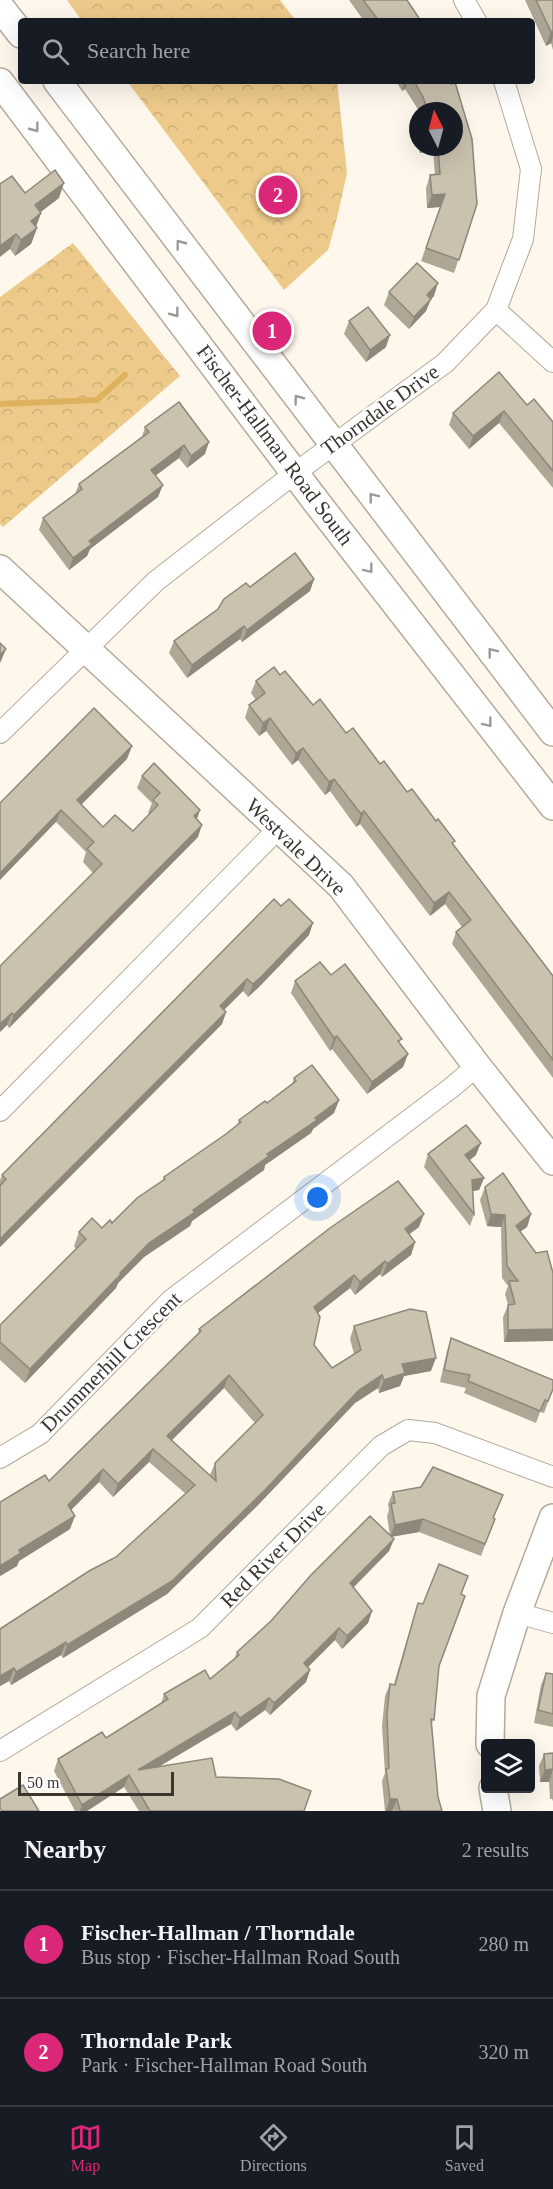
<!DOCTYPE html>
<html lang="en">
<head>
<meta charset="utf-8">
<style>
  :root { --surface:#171b24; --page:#242831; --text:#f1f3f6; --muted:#9ea1a6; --line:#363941; --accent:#db2777 }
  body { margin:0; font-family:Georgia,serif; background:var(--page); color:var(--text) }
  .controls { position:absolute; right:18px; bottom:18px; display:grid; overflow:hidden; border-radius:6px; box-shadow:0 6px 24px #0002 }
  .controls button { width:54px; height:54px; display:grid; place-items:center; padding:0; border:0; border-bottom:2px solid var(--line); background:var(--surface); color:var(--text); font:30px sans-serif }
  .compass { position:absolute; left:409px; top:102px; width:54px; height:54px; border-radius:50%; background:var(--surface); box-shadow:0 6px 24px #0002; rotate:354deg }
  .scale { position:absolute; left:18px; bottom:15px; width:156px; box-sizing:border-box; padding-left:6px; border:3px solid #3a362f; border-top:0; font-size:16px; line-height:21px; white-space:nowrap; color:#3a362f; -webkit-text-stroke:4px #fff; paint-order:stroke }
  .you { position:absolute; left:318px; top:1198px; width:21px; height:21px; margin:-15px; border:4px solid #fff; border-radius:50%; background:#1a73e8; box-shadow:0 0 0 9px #1a73e833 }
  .badge { display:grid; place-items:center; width:39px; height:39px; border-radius:50%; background:var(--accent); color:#fff; font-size:20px; font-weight:700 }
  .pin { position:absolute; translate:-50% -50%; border:3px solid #fff; box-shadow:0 2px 6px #0006 }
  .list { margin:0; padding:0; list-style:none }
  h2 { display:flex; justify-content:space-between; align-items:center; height:78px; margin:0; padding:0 24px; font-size:26px }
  h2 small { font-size:20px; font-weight:400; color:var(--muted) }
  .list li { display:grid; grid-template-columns:39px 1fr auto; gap:18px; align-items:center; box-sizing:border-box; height:108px; padding:0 24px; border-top:2px solid var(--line) }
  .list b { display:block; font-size:22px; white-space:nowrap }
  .list p { margin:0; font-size:20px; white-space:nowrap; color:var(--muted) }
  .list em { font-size:20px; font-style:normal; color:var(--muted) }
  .icon { flex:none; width:33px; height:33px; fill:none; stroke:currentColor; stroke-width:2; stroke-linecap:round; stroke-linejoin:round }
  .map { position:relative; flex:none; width:553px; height:1811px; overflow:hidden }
  .search { position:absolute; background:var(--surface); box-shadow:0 6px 24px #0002; left:18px; right:18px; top:18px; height:66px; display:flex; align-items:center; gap:15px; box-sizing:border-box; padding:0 21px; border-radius:6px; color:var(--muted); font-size:22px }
  .sheet { height:294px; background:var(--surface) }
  nav { display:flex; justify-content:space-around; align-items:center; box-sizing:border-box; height:84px; border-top:2px solid var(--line); background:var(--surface); font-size:16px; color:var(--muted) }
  nav a { display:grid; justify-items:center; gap:3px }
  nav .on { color:var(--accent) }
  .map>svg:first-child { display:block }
  .park { fill:url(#park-crowns) }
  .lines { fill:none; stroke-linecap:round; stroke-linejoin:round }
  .stream { stroke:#ddb15d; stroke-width:6 }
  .street-casing { stroke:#b4aa99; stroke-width:22 }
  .secondary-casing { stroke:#b4aa99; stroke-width:30 }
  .street { stroke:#fff; stroke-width:20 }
  .secondary { stroke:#fff; stroke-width:27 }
  .wall { fill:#afa696; fill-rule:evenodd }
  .shaded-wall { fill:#8e877a }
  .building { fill:#cbc1af; stroke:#8e877a; stroke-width:1.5; fill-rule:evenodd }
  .oneway { stroke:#9c9a97 }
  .labels { text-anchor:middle; stroke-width:5; stroke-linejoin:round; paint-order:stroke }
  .street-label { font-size:21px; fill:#3a362f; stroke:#fff }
</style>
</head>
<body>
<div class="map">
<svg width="553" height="1811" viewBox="0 0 553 1811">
  <defs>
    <pattern id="park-crowns" width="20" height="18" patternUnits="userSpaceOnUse" patternTransform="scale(1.5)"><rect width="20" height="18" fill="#edca8a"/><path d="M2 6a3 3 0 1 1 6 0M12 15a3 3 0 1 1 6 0" fill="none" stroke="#ccae77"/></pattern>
  </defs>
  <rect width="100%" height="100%" fill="#fdf7ec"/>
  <g class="park">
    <polygon points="67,0 280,0 296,21 82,21"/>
    <polygon points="127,81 337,81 347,173 337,218 328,250 284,290"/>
    <polygon points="73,243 180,376 3,527 0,524 0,297"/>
  </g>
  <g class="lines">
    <polyline class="stream" points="0,404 97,400 125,375"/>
    <defs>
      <g id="street">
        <polyline points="464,0 476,21"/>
        <polyline points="496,310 553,362"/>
        <polyline points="0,733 156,581 295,473 445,363 496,310 523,239 531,169 504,81"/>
        <polyline points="0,1111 278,829"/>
        <polyline points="0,1458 40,1434 171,1300 451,1088 477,1066"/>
        <polyline points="517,1613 553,1623"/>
        <polyline points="0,1751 200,1628 381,1446 408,1430 435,1433 553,1477"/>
      </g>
      <g id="secondary">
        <polyline points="0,7 21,34"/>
        <polyline points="57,81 553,732"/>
        <polyline points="0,82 318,504 553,806"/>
        <polyline points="0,569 341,886 477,1066 553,1161"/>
        <polyline points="490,1744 491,1696 517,1613 553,1518"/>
        <polyline points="493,1788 497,1811"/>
      </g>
    </defs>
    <use href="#street" class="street-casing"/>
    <use href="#secondary" class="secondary-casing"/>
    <use href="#street" class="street"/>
    <use href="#secondary" class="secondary"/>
  </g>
  <g class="wall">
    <polygon points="349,0 407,0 421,21 364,21"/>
    <polygon points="525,0 553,0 553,50 551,43 546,46"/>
    <polygon points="396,81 449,81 451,84 455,82 472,139 477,204 454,273 421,261 440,207 427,208 426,188 430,175 435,175 433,149 420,153 418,147 454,147 454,111 419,111 405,89 402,91"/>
    <polygon points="418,125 418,147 414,135"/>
    <polygon points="25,193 59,198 40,212 41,213 36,227 37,228 31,244 15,256 10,249"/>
    <polygon points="389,292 434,296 431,299 426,311 409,329 384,305"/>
    <polygon points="349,321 386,347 366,362 344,334"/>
    <polygon points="527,405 553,422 553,488 499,423 469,449 449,425 453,413"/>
    <polygon points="145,427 205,454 187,468 179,458 156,475 158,497 90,549 87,556 69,570 39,530 43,518 75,494 79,484 142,437"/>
    <polygon points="314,579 310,591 242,642 240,639 187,678 169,653 174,641 250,587"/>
    <polygon points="280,675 380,764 407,792 453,844 553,976 553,1078 452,944 456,932 462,927 445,904 430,916 360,824 356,827 330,791 325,795 298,760 292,765 266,731 259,736 245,718 249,705 256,700 251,693 256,681"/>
    <polygon points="127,759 81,804 103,827 133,831 150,814 148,813 152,803 137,788 142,776 197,819 198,837 9,1028 7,1025 0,1032 93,873 83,862 86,852 56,822 0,803"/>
    <polygon points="274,899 309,935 258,988 248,997 243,991 224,1010 226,1012 222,1024 0,1247 0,1180 2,1175"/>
    <polygon points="331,975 408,1054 403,1067 367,1094 332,1049 330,1051 291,993 295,981"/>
    <polygon points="294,1078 339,1100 334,1113 313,1129 311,1133 265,1165 264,1170 192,1221 190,1226 144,1257 118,1283 116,1288 25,1383 0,1360 0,1325 76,1249 74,1246 79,1232 102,1228 112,1223 162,1181 164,1177 226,1134 237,1125 239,1120 267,1103 292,1084"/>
    <polygon points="428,1154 476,1155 470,1160 484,1178 479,1190 473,1191 474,1214 470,1226 424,1167"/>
    <polygon points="485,1187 531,1214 527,1227 520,1232 536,1253 504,1342 503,1317 508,1305 505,1294 508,1286 502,1278 501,1227 487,1226 480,1200"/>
    <path d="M419,1227l-10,7 6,8 -4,13 -29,22 -2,-3 -25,21 -5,-7 -32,25 -4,32 18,23 22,-14 -4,-15 4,-13 77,45 -27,5 -4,10 -21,7 -1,-5 -23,15 -96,101 -92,90 -104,64 -2,-3 -50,30 -2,-4 -9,5v-57l116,-72 70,-63 -37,-32 -36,35 -14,-15 -28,28 -1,19 -51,32 -2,5 -17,10v-74l49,-21 149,-147 1,-5zM224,1388l31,35 -40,40 -5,12 -38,-35z"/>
    <polygon points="451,1338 553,1389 544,1413 540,1412 536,1423 464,1393 466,1388 440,1382 447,1351"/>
    <polygon points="393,1492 495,1519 481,1556 419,1532 391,1537 394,1539 389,1551 353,1588 372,1611 368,1623 342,1649 335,1640 308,1667 310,1670 306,1682 270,1715 265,1710 236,1731 231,1724 159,1766 216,1777 304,1811 139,1811 124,1787 87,1811 75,1811 54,1771 58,1759 106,1738 161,1704 164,1694 210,1679 234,1659 237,1652 390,1536 387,1516 389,1510 388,1504"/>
    <polygon points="461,1594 439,1666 432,1726 438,1797 442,1811 385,1811 382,1781 385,1773 382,1726 385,1696 390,1684 394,1684 414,1615 418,1603 423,1604"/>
    <polygon points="546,1673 553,1674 553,1727 534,1723 541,1685"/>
    <polygon points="553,1753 553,1801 552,1799 550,1799 549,1782 540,1782 539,1766 544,1754"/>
  </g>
  <g class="shaded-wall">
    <polygon points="553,31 553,37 551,43 546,46 551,32"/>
    <polygon points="405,81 408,81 405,89 402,91"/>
    <polygon points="422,147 434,147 433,149 420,153"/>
    <polygon points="64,183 59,198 29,221 35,205"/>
    <polygon points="445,194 440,207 427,208 432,195"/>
    <polygon points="41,213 35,229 31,221"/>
    <polygon points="37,228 31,244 15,256 21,240"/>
    <polygon points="16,234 10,249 0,257 0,246"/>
    <polygon points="438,283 434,296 423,307 427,295"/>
    <polygon points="431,299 426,311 409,329 414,317"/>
    <polygon points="390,335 386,347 366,362 370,350"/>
    <polygon points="504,411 499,423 469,449 473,436"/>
    <polygon points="209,442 205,454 187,468 191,456"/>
    <polygon points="184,445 179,458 147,482 151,470"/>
    <polygon points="163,485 158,497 90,549 87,556 69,570 73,558 89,541"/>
    <polygon points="314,579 310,591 242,642 247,630"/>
    <polygon points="244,626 240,639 187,678 192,665"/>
    <polygon points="6,649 1,661 0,663 0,655"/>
    <polygon points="270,718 266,731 259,736 263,723"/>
    <polygon points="132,746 127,759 73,813 77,800"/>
    <polygon points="303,748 298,760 292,765 296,753"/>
    <polygon points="334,779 330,791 325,795 329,782"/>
    <polygon points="61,810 56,822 0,880 0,873"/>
    <polygon points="200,810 196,822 194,816"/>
    <polygon points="364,811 360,824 356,827 361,814"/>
    <polygon points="202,825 198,837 9,1028 14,1015"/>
    <polygon points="449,892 445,904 430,916 434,903"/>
    <polygon points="313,923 309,935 258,988 248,997 253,984"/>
    <polygon points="247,979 243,991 216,1018 220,1006"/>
    <polygon points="226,1012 222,1024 0,1247 0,1239"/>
    <polygon points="12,1013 7,1025 0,1032 0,1024"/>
    <polygon points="337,1036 332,1049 330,1051 334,1038"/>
    <polygon points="408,1054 403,1067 367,1094 372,1082"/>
    <polygon points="339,1100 334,1113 313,1129 311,1133 265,1165 264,1170 192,1221 190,1226 144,1257 118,1283 116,1288 25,1383 30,1369 120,1273 149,1243"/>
    <polygon points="481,1143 476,1155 461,1167 465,1155"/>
    <polygon points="484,1178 479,1190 468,1192 472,1180"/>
    <polygon points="424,1214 419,1227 400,1241 405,1229"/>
    <polygon points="491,1214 505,1215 501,1227 487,1226"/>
    <polygon points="531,1214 527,1227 511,1238 516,1226"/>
    <polygon points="415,1242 411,1255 382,1277 387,1264"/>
    <polygon points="385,1261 380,1274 355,1295 360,1282"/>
    <polygon points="354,1275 350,1288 309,1320 314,1307"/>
    <polygon points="553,1329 553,1341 504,1342 508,1330"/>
    <polygon points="436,1358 431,1371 404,1376 400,1386 379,1393 384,1380 402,1364"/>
    <polygon points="229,1375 224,1388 163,1449 167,1436"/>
    <polygon points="382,1375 378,1388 355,1403 259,1504 167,1594 63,1658 67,1645 359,1390"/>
    <polygon points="153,1449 149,1462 113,1497 118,1484"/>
    <polygon points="103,1469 99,1482 63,1518 68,1505"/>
    <polygon points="75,1516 70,1529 19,1561 17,1566 0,1576 0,1566 19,1550"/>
    <polygon points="423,1519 419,1532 390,1537 395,1525"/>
    <polygon points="394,1539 389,1551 345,1596 350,1583"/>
    <polygon points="372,1611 368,1623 342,1649 347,1636"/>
    <polygon points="339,1628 335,1640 299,1676 304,1663"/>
    <polygon points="66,1642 61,1655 11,1685 16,1672"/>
    <polygon points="14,1668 9,1681 0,1686 0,1676"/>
    <polygon points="310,1670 306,1682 270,1715 274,1703"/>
    <polygon points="269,1698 265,1710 236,1731 240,1718"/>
    <polygon points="235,1712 231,1724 133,1782 138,1770"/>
    <polygon points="553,1769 549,1782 540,1782 545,1770"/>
    <polygon points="129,1775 124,1787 87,1811 80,1811 82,1805"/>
    <polygon points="390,1799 397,1799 392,1811 386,1811"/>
  </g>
  <g class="building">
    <polygon points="363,0 407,0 421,21 379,21"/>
    <polygon points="536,0 553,0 553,31 551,32"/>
    <polygon points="414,81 449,81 451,84 455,82 472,139 477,204 459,260 426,248 445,194 432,195 430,175 440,174 438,147 454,147 454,111 428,111 423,97"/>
    <polygon points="55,170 64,183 35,205 41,213 31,221 37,228 21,240 16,234 0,246 0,184 12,176 25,193"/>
    <polygon points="417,263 438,283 427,295 431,299 414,317 389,292"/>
    <polygon points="368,307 390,335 370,350 349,321"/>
    <polygon points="499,372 527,405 534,399 553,422 553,471 504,411 473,436 453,413"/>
    <polygon points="179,402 209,442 191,456 184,445 151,470 163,485 89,541 92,544 73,558 43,518 82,489 79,484 149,432 145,427"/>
    <polygon points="295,553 314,579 247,630 244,626 192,665 174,641 218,609 224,599 246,583 250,587"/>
    <polygon points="0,643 6,649 0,655"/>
    <polygon points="274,667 280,675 285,671 313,705 320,699 346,733 353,728 380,764 384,761 407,792 412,789 436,821 438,819 455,841 452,843 553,976 553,1060 456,932 471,920 449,892 434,903 364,811 361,814 334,779 329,782 303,748 296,753 270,718 263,723 249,705 265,693 256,681"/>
    <polygon points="94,708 132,746 77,800 103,827 115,815 133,831 158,805 153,800 160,793 142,776 154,763 200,810 194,816 202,825 14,1015 12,1013 0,1024 0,966 102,864 87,849 94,842 61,810 0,873 0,803"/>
    <polygon points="274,899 281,906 289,899 313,923 262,976 253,984 247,979 220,1006 226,1012 0,1239 0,1186 6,1179 2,1175"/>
    <polygon points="320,962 331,975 345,964 402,1039 398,1041 408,1054 372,1082 337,1036 334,1038 295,981"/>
    <polygon points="312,1065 339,1100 315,1118 317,1120 267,1154 269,1156 193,1210 195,1212 149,1243 120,1273 121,1274 30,1369 0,1342 0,1325 86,1239 79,1232 92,1218 102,1228 110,1220 112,1223 137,1198 165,1179 164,1177 226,1134 241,1122 239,1120 265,1101 267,1103 296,1081 294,1078"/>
    <polygon points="466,1125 481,1143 465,1155 484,1178 472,1180 474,1214 428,1154"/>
    <polygon points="503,1173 531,1214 516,1226 536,1253 547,1251 553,1273 553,1329 508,1330 508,1305 515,1304 509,1281 518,1281 507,1266 505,1215 491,1214 485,1187"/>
    <path d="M398,1181l26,33 -19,15 10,13 -28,22 -2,-3 -25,21 -6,-7 -40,32 6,10 -6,28 18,23 29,-18 -7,-24 56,-17 16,3 10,46 -34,6 3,9 -21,7 -2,-5 -23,15 -95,101 -92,90 -105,64 -1,-3 -50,30 -2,-4 -14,8v-47l89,-58 27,-14 79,-72 -42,-36 -35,35 -15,-15 -35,36 7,11 -56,34 2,3 -21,13v-64l45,-27 4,6 152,-150 -2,-2 131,-101zM229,1375l34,40 -48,48 1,18 -49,-45z"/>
    <polygon points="451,1338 553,1380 553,1389 548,1401 545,1400 540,1411 468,1381 470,1375 444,1370"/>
    <polygon points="433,1467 503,1495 493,1518 495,1519 485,1544 423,1519 395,1525 391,1504 395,1503 393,1492 421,1487"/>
    <polygon points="370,1516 394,1539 350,1583 372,1611 347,1636 339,1628 304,1663 310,1670 274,1703 269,1698 240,1718 235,1712 138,1770 212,1758 216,1777 279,1779 311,1791 304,1811 150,1811 129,1775 82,1805 58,1759 102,1732 106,1738 168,1699 164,1694 205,1670 210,1679 239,1655 237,1652 271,1621 311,1575"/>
    <polygon points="439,1564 468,1576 461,1594 465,1596 439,1666 434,1720 431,1719 438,1797 442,1811 400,1811 397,1799 390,1799 386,1769 389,1768 387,1714 390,1684 395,1685 418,1603 423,1604"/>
    <polygon points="546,1673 553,1674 553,1714 538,1710"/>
    <polygon points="553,1753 553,1769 545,1770 544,1754"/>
    <polygon points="23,1785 39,1811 2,1811 0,1808 0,1799"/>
  </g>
  <defs><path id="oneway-chevron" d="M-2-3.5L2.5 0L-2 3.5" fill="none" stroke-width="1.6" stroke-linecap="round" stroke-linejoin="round" transform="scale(1.5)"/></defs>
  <g class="oneway">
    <use href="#oneway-chevron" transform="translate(35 128) rotate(53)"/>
    <use href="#oneway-chevron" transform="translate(180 244) rotate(-127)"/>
    <use href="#oneway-chevron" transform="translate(175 313) rotate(53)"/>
    <use href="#oneway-chevron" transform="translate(298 399) rotate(-127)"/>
    <use href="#oneway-chevron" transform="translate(373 497) rotate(-128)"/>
    <use href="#oneway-chevron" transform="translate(369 569) rotate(52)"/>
    <use href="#oneway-chevron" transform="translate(492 652) rotate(-128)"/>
    <use href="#oneway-chevron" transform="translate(488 723) rotate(52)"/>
  </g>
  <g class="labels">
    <g class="street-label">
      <text transform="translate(380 410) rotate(-36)" y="7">Thorndale Drive</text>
      <text transform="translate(275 445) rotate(53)" y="7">Fischer-Hallman Road South</text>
      <text transform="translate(296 847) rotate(44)" y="7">Westvale Drive</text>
      <text transform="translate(111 1362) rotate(-45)" y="7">Drummerhill Crescent</text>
      <text transform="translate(273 1555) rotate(-45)" y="7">Red River Drive</text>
    </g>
  </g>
</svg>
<div class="controls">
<button><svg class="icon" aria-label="layers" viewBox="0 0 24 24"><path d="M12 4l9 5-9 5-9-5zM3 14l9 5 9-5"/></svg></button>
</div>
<svg class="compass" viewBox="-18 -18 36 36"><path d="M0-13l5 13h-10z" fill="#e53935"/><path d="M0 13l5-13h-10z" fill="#9ea1a6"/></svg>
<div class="scale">50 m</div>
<div class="you"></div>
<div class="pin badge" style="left:272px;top:331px">1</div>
<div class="pin badge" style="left:278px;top:195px">2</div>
<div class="search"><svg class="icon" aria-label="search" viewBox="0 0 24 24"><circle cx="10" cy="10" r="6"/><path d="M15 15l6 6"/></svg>Search here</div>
</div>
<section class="sheet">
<h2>Nearby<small>2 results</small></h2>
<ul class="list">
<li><span class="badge">1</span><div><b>Fischer-Hallman / Thorndale</b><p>Bus stop · Fischer-Hallman Road South</p></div><em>280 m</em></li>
<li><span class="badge">2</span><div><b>Thorndale Park</b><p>Park · Fischer-Hallman Road South</p></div><em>320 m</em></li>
</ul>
</section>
<nav>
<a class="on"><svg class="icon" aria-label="map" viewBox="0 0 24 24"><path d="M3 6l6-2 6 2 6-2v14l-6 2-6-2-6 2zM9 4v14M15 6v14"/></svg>Map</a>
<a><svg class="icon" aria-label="directions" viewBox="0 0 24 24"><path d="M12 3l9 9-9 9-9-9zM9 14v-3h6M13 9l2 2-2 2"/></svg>Directions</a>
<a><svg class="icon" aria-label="saved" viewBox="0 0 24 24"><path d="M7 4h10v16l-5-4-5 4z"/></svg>Saved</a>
</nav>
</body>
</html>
